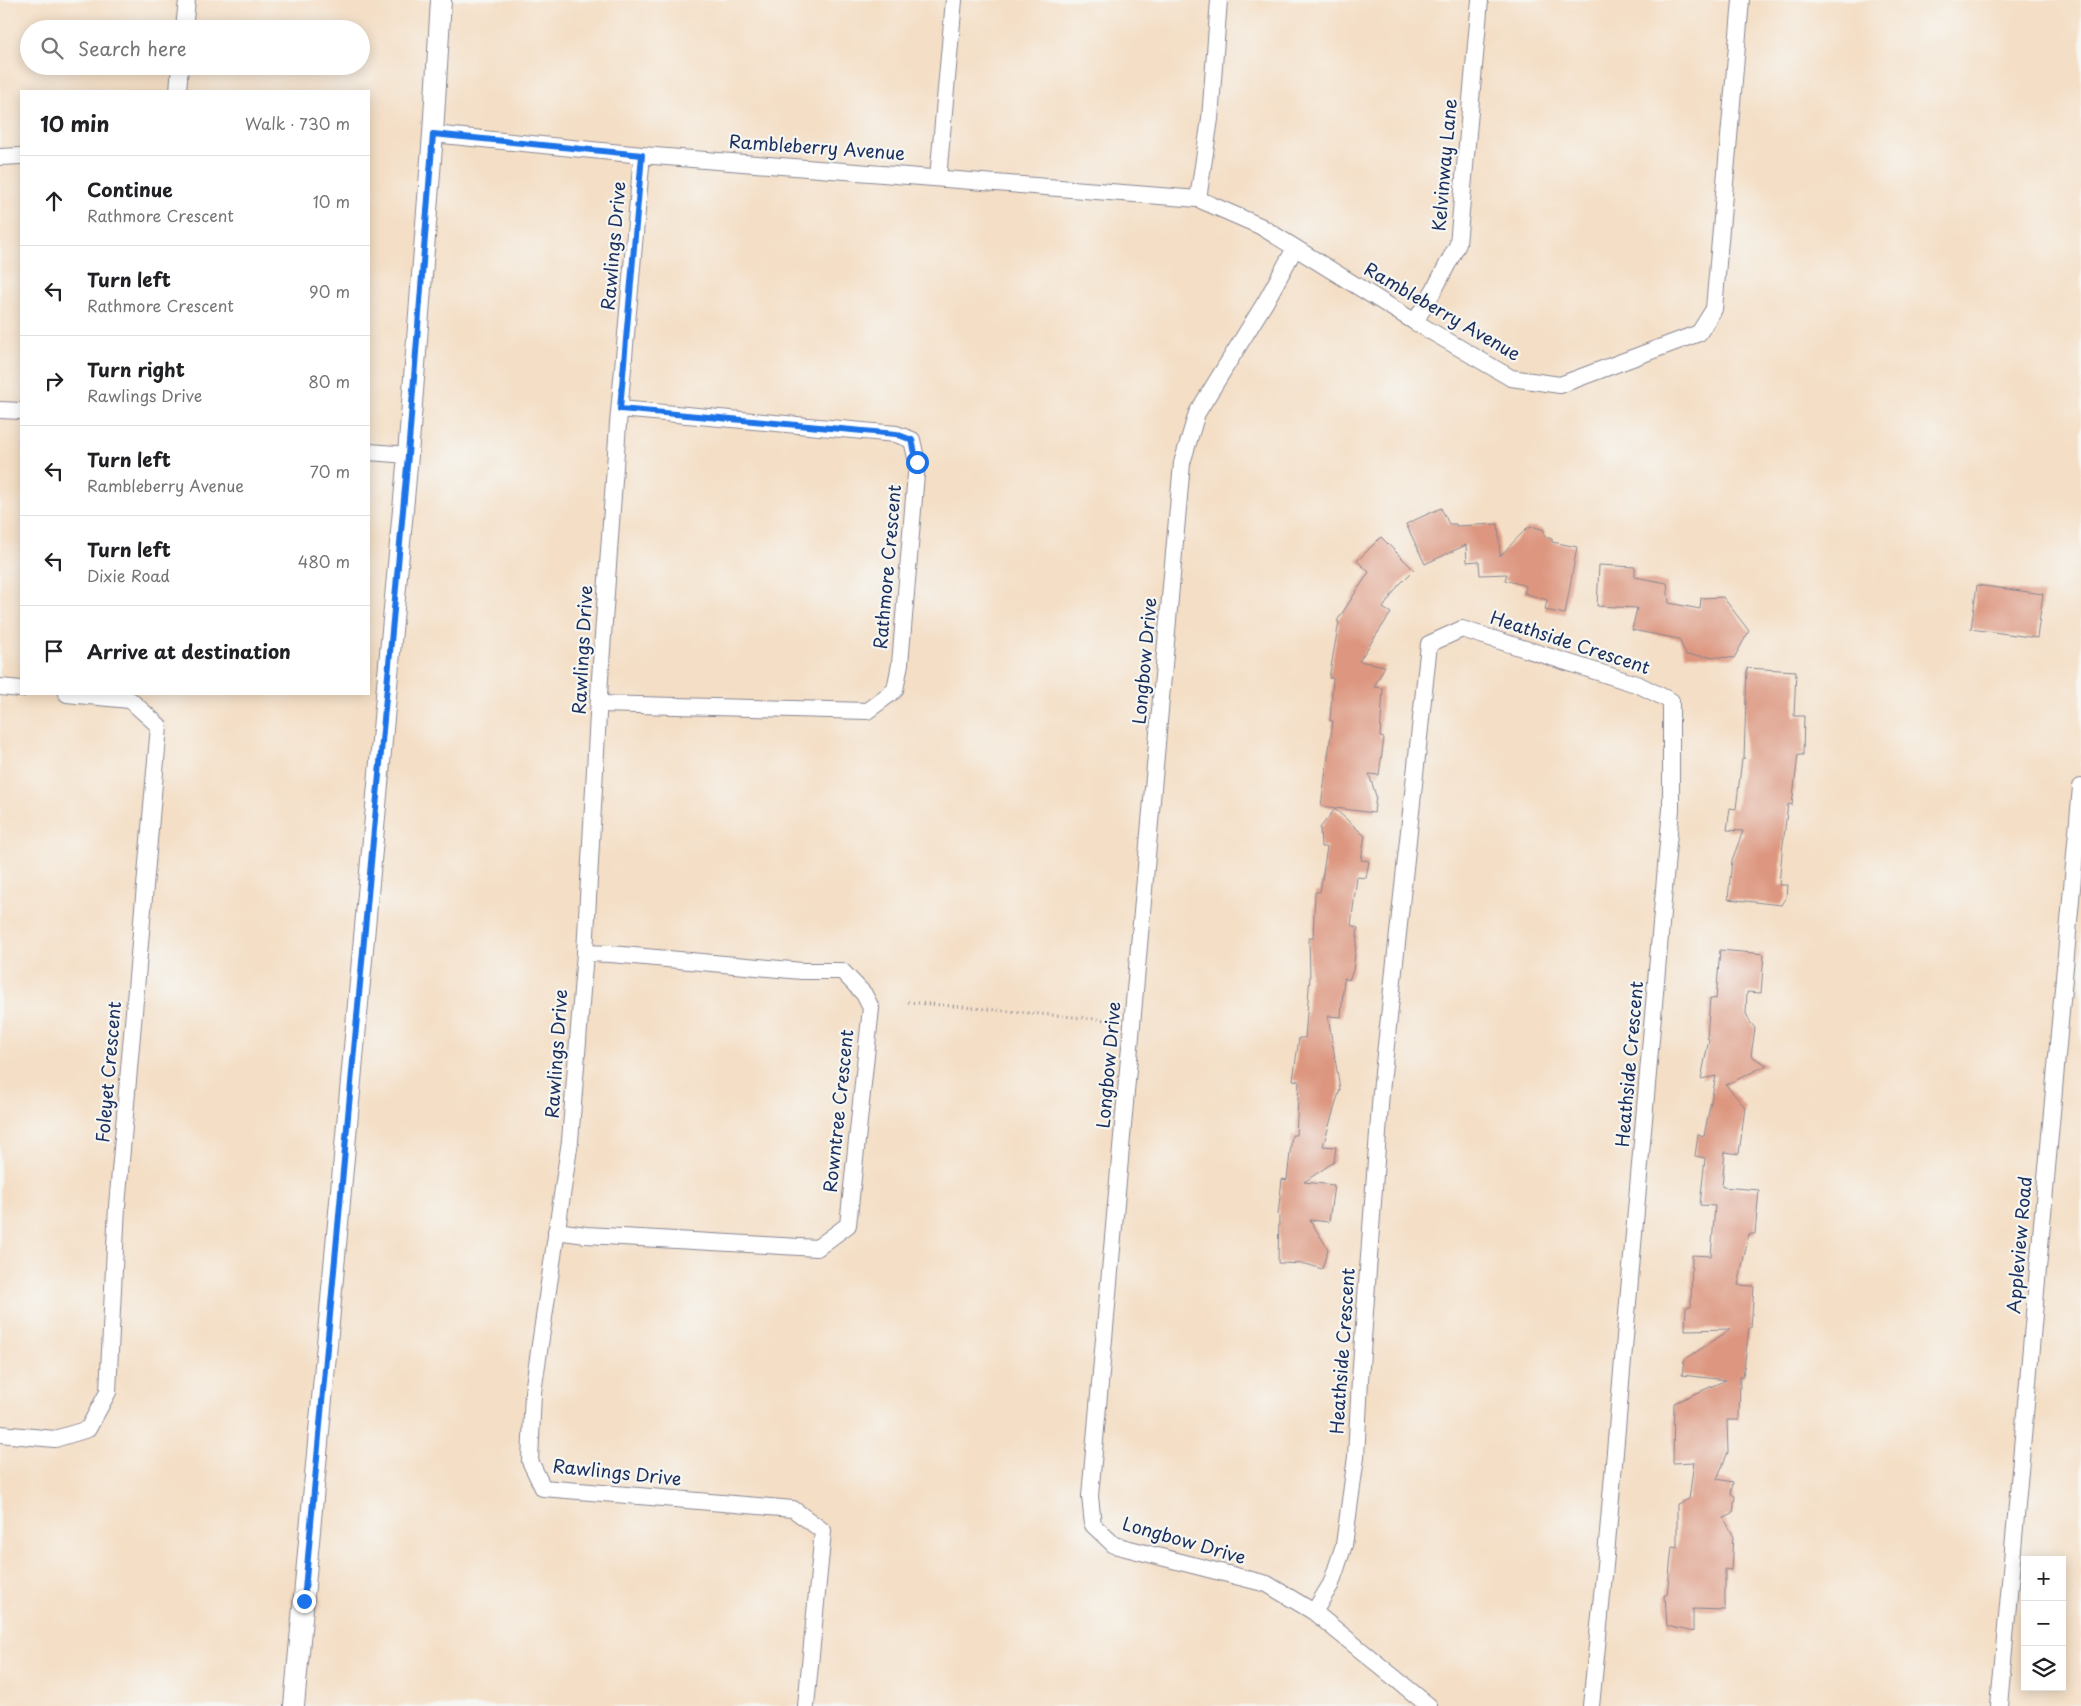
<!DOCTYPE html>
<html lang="en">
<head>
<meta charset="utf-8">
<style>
  :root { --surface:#fff; --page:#f2f2f2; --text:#202124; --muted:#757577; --line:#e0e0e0 }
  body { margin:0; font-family:"Playpen Sans",sans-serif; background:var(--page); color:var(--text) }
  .controls { position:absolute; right:15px; bottom:15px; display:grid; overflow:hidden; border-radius:0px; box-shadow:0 2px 12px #0003 }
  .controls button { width:45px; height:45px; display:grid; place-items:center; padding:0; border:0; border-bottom:1px solid var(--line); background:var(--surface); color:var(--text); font:25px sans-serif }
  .stop { position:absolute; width:15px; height:15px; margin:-11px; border:4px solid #1a73e8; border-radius:50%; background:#fff }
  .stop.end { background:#1a73e8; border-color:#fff; box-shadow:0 1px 5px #0008 }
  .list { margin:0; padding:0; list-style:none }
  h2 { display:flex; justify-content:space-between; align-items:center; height:65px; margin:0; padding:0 20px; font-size:21px }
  h2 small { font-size:16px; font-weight:400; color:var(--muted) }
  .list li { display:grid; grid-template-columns:32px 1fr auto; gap:15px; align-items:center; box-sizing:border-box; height:90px; padding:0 20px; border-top:1px solid var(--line) }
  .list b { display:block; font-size:19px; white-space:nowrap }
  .list p { margin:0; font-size:16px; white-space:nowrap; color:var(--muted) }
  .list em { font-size:16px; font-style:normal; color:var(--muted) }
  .icon { flex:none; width:28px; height:28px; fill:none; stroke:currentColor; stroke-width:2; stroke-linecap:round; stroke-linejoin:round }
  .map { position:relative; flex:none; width:2081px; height:1706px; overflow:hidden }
  .search { position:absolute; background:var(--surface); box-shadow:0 2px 12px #0003; left:20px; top:20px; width:350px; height:55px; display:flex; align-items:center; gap:12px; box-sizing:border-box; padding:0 18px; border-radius:28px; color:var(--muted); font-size:19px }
  .panel { position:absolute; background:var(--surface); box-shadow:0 2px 12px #0003; left:20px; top:90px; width:350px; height:605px; border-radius:0px }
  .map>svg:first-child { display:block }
  .building { fill:#dd9780 }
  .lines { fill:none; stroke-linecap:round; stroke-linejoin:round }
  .minor-casing { stroke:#888692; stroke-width:18 }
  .tertiary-casing { stroke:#888692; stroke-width:22 }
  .path { stroke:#888692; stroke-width:3; stroke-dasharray:1 4; stroke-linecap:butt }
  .minor { stroke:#fff; stroke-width:16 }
  .tertiary { stroke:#fff; stroke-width:20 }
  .route { stroke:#1a73e8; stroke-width:6 }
  .labels { text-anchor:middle; stroke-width:4.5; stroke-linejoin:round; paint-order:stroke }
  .street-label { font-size:18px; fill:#1b2f5e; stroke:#f6f6f2 }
</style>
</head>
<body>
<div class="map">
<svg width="2081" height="1706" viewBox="0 0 2081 1706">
  <rect width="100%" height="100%" fill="#f6f6f2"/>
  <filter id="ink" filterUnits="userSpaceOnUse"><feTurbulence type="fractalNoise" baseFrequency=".02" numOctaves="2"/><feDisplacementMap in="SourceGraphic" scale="10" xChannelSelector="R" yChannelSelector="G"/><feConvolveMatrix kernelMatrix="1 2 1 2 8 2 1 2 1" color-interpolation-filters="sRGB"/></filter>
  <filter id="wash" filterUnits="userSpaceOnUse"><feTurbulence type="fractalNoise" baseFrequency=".0096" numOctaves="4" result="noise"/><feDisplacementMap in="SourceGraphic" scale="20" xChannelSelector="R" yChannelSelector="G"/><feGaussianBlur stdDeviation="1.12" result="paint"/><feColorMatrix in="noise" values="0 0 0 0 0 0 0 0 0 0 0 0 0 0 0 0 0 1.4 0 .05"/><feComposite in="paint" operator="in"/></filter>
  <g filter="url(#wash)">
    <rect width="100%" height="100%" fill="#f4dec5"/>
    <g id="blocks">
      <g class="building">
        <polygon points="1441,508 1449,524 1456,524 1456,526 1498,524 1500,556 1527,528 1535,527 1544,530 1545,537 1552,539 1552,542 1577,547 1565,614 1545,610 1547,600 1524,593 1526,586 1505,580 1507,574 1480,575 1479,561 1467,562 1466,545 1425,564 1406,524"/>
        <polygon points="1381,537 1414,570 1398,586 1383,608 1391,613 1359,661 1385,666 1374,687 1383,688 1380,737 1384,738 1379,775 1369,774 1376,796 1374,813 1321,806 1333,721 1330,721 1333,678 1329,678 1339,622 1337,621 1369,572 1357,561"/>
        <polygon points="1599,565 1635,567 1635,577 1667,583 1669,603 1700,609 1701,598 1723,597 1749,631 1734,658 1686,655 1679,639 1632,630 1637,608 1597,606"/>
        <polygon points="1977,585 2043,594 2037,638 1971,629"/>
        <polygon points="1747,668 1796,671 1794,716 1804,716 1803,755 1798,755 1792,805 1788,804 1782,852 1779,885 1787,885 1786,897 1781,905 1728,899 1732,860 1743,831 1727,830 1730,808 1736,809 1742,759 1744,759"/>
        <polygon points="1335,809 1365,836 1361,860 1369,861 1366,878 1357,877 1351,925 1358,928 1353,970 1349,980 1344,978 1341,1017 1328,1016 1340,1089 1323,1146 1336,1147 1334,1162 1304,1182 1334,1185 1329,1222 1310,1220 1328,1249 1322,1269 1306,1264 1278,1263 1279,1216 1278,1215 1282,1179 1287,1180 1292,1135 1296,1135 1299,1081 1293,1080 1299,1038 1305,1038 1310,976 1309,938 1313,938 1315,892 1320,892 1327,847 1321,847 1320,828"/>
        <polygon points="1720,950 1764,954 1761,993 1747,992 1746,1013 1750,1022 1755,1028 1751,1056 1767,1065 1726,1085 1745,1107 1739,1154 1725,1152 1722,1187 1759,1190 1755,1234 1749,1234 1738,1285 1754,1286 1751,1328 1749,1328 1743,1377 1740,1377 1739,1420 1727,1420 1728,1452 1717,1479 1733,1482 1731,1494 1735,1496 1733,1514 1724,1518 1733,1535 1731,1570 1725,1569 1725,1610 1693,1609 1693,1632 1667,1626 1665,1595 1667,1595 1672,1547 1677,1548 1677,1504 1689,1499 1694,1462 1673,1463 1674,1403 1726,1380 1682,1375 1684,1360 1731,1329 1685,1330 1686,1307 1691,1307 1692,1255 1711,1256 1715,1206 1700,1205 1705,1158 1695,1156 1698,1134 1704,1136 1716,1076 1701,1079 1709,1039 1707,1038 1710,998 1716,999"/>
      </g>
    </g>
  </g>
  <g filter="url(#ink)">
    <use href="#blocks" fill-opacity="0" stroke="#888692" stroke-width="1"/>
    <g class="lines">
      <defs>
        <g id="minor">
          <polyline points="184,29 187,0"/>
          <polyline points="178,91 180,66"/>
          <polyline points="433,134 642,155 1198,199 1260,226 1415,322 1511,378 1560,385 1699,333 1714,309 1741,0"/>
          <polyline points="642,155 618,424 600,678 585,953 570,1141 533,1392 530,1461 543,1488 793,1509 823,1531 806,1706"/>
          <polyline points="0,157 21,156"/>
          <polyline points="938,178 954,0"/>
          <polyline points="1198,199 1210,119 1219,0"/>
          <polyline points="1295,248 1266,301 1197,413 1182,463 1090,1496 1093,1525 1114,1545 1267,1584 1314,1612 1429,1706"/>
          <polyline points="1415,322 1435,288 1458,244 1480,0"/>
          <polyline points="0,410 21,411"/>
          <polyline points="369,452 408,455"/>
          <polyline points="0,687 21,689"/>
          <polyline points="600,704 867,711 895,690 900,664 917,462 912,440 896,434 620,409"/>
          <polyline points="556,1231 586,1235 817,1248 848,1225 871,1008 864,994 842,971 802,971 611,954 585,953"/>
          <polyline points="0,1434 55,1439 88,1429 108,1392 117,1206 159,726 130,700 67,694"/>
          <polyline points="1314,1612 1331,1584 1344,1545 1356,1457 1360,1380 1381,1092 1429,644 1462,629 1639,685 1671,701 1671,809 1606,1555 1591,1706"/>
          <polyline points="1999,1706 2081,787"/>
        </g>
        <polyline id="tertiary" points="294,1706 408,455 433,134 441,0"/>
      </defs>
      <use href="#minor" class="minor-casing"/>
      <use href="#tertiary" class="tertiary-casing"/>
      <polyline class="path" points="908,1002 1107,1020"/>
      <use href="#minor" class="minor"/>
      <use href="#tertiary" class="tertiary"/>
    </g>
  </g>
  <g class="lines" filter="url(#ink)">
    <polyline class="route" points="304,1601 408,455 433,134 642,155 620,409 896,434 912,440 917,462"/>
  </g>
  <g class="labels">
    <g class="street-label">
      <text transform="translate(817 148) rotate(4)" y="6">Rambleberry Avenue</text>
      <text transform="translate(1445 165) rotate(-85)" y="6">Kelvinway Lane</text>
      <text transform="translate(614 246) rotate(-85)" y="6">Rawlings Drive</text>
      <text transform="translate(1442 312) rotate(30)" y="6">Rambleberry Avenue</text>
      <text transform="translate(888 567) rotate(-85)" y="6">Rathmore Crescent</text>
      <text transform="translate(1570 643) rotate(18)" y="6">Heathside Crescent</text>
      <text transform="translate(583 650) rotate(-87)" y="6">Rawlings Drive</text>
      <text transform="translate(1145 661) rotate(-85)" y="6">Longbow Drive</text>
      <text transform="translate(557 1054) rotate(-86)" y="6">Rawlings Drive</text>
      <text transform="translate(1630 1064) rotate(-85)" y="6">Heathside Crescent</text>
      <text transform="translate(1109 1065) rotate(-85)" y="6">Longbow Drive</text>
      <text transform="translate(109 1072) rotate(-85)" y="6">Foleyet Crescent</text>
      <text transform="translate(839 1111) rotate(-84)" y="6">Rowntree Crescent</text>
      <text transform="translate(2020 1245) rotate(-85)" y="6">Appleview Road</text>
      <text transform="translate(1343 1351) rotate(-86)" y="6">Heathside Crescent</text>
      <text transform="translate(617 1473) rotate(6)" y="6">Rawlings Drive</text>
      <text transform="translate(1184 1541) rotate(16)" y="6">Longbow Drive</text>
    </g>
  </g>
</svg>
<div class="controls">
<button>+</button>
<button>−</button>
<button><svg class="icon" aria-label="layers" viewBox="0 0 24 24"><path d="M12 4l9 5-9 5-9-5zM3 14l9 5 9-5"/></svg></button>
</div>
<div class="stop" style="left:917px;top:462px"></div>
<div class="stop end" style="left:304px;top:1601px"></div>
<div class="search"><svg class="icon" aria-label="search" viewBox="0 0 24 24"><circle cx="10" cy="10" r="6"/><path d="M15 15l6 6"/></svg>Search here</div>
<section class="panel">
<h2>10 min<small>Walk · 730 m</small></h2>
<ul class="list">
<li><svg class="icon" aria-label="ahead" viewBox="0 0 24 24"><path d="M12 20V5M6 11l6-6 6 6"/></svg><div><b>Continue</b><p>Rathmore Crescent</p></div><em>10 m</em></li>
<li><svg class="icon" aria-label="left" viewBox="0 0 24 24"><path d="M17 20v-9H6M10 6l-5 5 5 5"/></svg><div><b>Turn left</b><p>Rathmore Crescent</p></div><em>90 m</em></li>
<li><svg class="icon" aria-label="right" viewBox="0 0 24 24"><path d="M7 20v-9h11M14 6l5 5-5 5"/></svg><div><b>Turn right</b><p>Rawlings Drive</p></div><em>80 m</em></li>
<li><svg class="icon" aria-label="left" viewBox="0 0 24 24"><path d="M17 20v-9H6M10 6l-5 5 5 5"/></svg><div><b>Turn left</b><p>Rambleberry Avenue</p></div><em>70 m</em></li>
<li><svg class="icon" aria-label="left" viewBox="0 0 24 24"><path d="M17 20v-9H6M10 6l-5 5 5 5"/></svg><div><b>Turn left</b><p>Dixie Road</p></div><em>480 m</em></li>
<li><svg class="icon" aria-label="arrive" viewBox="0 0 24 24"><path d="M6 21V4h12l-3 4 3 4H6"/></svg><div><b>Arrive at destination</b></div></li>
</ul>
</section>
</div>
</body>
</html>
